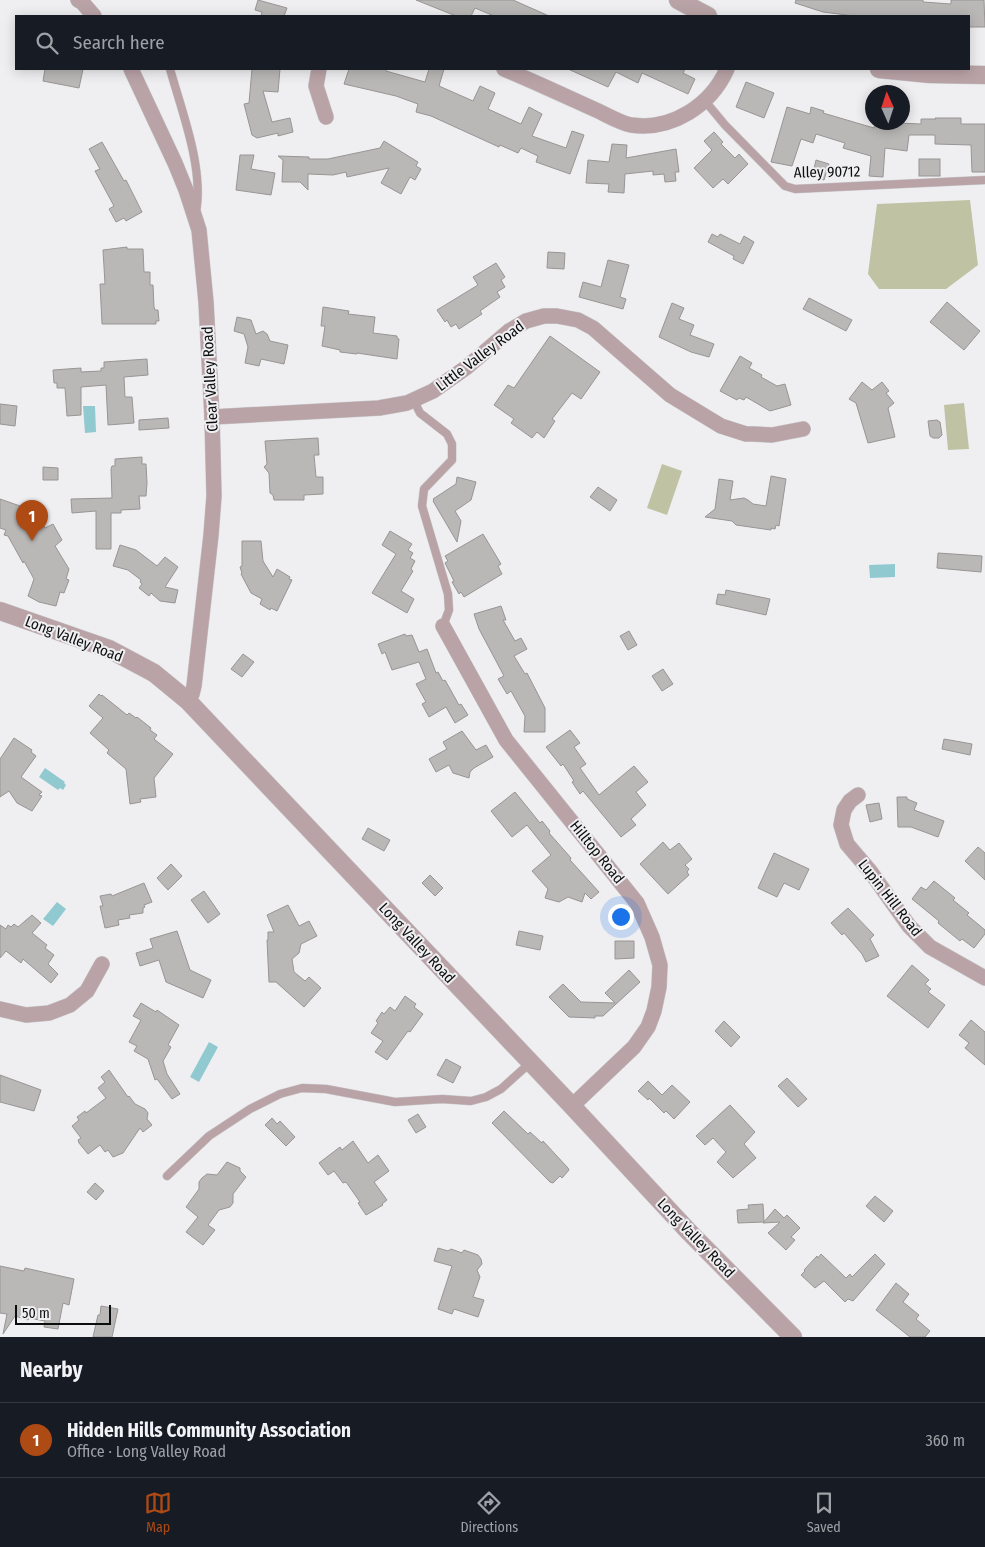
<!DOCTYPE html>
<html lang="en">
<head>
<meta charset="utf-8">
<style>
  :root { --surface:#171b24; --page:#242831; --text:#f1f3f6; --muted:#9ea1a6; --line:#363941; --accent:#ae4a14 }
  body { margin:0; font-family:"Fira Sans Condensed",sans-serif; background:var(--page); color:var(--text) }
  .compass { position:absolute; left:865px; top:85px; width:45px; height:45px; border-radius:50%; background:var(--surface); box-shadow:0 2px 12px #0003; rotate:357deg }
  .scale { position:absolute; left:15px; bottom:12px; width:96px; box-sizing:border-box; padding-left:5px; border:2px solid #0c0d0d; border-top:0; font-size:14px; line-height:18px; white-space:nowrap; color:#0c0d0d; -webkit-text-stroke:4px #efeff2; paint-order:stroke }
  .you { position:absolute; left:620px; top:916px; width:18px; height:18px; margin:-12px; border:4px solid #fff; border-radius:50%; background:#1a73e8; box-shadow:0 0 0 8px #1a73e833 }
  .badge { display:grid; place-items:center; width:32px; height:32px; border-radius:50%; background:var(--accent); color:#fff; font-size:16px; font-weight:700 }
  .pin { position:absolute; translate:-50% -41px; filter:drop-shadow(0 1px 2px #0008) }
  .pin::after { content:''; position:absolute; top:26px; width:18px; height:15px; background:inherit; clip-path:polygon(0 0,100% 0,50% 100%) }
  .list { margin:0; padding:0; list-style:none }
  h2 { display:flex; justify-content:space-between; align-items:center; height:65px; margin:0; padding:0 20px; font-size:21px }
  h2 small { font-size:16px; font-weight:400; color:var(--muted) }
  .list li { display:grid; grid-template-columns:32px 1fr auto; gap:15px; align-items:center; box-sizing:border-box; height:75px; padding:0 20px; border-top:1px solid var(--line) }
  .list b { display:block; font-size:19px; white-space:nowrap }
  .list p { margin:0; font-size:16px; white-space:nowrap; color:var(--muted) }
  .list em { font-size:16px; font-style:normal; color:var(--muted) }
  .icon { flex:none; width:28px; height:28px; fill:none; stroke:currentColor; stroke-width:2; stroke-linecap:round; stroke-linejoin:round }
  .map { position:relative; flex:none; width:985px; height:1337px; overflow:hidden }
  .search { position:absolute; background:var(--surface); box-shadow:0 2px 12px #0003; left:15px; right:15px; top:15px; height:55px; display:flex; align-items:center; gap:12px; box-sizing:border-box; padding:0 18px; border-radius:0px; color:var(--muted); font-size:19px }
  .sheet { height:140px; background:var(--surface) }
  nav { display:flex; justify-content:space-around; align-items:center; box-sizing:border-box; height:70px; border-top:1px solid var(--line); background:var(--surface); font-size:14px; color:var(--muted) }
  nav a { display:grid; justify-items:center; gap:2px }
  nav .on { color:var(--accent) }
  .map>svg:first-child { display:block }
  .green { fill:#c0c2a4 }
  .water { fill:#91c9d1 }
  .building { fill:#bab8b7; stroke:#989594 }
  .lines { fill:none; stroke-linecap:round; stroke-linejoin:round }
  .service-casing { stroke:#cbcbcd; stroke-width:9 }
  .minor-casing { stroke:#cbcbcd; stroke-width:16 }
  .tertiary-casing { stroke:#cbcbcd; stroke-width:19 }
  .service { stroke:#b9a3a7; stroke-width:8 }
  .minor { stroke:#b9a3a7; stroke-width:15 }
  .tertiary { stroke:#b9a3a7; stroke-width:18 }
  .labels { text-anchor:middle; stroke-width:4; stroke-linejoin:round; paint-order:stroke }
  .street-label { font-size:15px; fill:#0c0d0d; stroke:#efeff2 }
</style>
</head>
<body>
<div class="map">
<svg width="985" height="1337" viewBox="0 0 985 1337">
  <rect width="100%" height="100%" fill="#efeff2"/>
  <g class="green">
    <polygon points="970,200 978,265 946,289 879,289 868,274 877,204"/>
    <polygon points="964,403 969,449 948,450 944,405"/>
    <polygon points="662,464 682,471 667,515 647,508"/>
  </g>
  <g class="water">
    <polygon points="83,406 95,406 96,432 85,433"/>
    <polygon points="895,564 895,577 870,578 869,565"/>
    <polygon points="45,768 65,782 64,783 66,785 63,790 60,788 58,790 39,777"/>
    <polygon points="57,902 66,909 53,926 43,919"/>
    <polygon points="209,1042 218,1047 199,1082 190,1077"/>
  </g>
  <g class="building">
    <polygon points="258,0 287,8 284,16 261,16 262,12 255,10"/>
    <polygon points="416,0 513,0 549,16 494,16 475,8 471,16 456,16"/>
    <polygon points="796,0 923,0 923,2 951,4 951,0 984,0 985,27 969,27 969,16 854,16 823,12 795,3"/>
    <polygon points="45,69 83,69 79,88 43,81"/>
    <polygon points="252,69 280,69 278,92 263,91 272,122 290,118 293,132 278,136 278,133 257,138 252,135 244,104 249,103"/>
    <polygon points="349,69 386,69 386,71 425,82 429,69 444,69 439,86 473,101 480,86 495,93 488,109 521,124 529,107 542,114 532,136 566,148 572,131 584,135 570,174 536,162 538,156 521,148 518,153 500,145 499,147 431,116 416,112 418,104 396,96 344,84"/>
    <polygon points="568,69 685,69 683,73 695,79 688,94 642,73 638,83 616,72 608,87"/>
    <polygon points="746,82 774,93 764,118 736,107"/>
    <polygon points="787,107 810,114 811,107 824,111 823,113 874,128 875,122 921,124 921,119 936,119 935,118 961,118 961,124 985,124 985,172 972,172 971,145 935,144 935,135 909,135 907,151 885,148 883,177 869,176 871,156 843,148 845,143 816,134 813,143 801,139 792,166 771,162"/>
    <polygon points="714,132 723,142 721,144 735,158 739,154 748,164 728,184 723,179 713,188 694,168 712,150 704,141"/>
    <polygon points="384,141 418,162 416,166 421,169 415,180 410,177 401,194 381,183 389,168 347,177 346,172 333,175 308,174 308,190 300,182 282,182 283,160 278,156 309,157 309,159 328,159 380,148"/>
    <polygon points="102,142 124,181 126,180 142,212 126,221 124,218 116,222 109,209 114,206 95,171 100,169 89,149"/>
    <polygon points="612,144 627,145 626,158 676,149 679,172 675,172 676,181 665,182 664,174 653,175 653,171 625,174 624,193 608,192 609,184 586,183 588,160 609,162"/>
    <polygon points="240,155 254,155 251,169 275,173 271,195 236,190"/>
    <rect x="919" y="159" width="21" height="17"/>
    <polygon points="816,160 829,164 824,180 812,177"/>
    <polygon points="712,234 718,237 720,234 740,244 744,236 754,242 743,264 733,259 734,256 708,242"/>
    <polygon points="127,247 127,249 143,249 144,272 150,272 150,285 153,285 154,307 155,310 158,310 159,321 156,321 156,324 102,324 100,284 105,284 103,250"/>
    <polygon points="548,252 565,253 564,269 547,268"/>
    <polygon points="608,260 629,265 620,297 626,299 623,309 579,297 583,282 601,287"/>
    <polygon points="496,263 505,277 501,280 505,287 497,292 500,297 480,311 482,314 459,329 456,324 451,327 447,320 445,322 437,310 478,285 473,277"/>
    <polygon points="809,298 852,320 846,331 803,309"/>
    <polygon points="947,302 980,331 964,350 930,322"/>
    <polygon points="672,303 684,308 679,319 694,325 690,335 714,344 709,357 691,352 659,337"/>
    <polygon points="323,307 349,311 348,314 375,317 373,333 397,336 397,338 399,339 397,359 357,353 357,354 340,352 340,350 322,346 325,326 321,326"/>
    <polygon points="237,317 251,320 256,334 263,331 267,334 270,341 288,345 284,364 261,359 259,366 245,363 248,347 244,334 234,331"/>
    <polygon points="550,336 600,372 581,399 572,393 552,419 555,421 544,438 537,432 532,438 511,423 514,419 494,405 508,385 514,388"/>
    <polygon points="740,356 752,363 749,368 762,375 761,377 777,386 785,384 791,405 770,411 746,397 744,400 739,398 737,400 720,391"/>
    <polygon points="147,359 148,375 124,377 125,397 132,397 134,423 108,425 106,385 81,387 81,415 67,416 65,388 57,388 57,383 54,383 53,370 81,368 81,372 101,371 101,368 104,368 104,362"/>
    <polygon points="862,382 872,390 882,382 889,391 886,393 894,403 888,408 895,437 868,443 856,403 849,399"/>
    <polygon points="0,404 17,406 15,426 0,424"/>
    <polygon points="168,418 169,428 139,430 139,420"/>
    <polygon points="937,420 940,422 942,435 939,438 933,438 930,436 928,421"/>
    <polygon points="318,438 319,455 314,455 316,477 323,477 323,494 304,495 304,500 274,500 273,495 270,493 269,473 264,467 267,464 265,441"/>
    <polygon points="142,457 142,464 146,464 147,483 146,496 139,496 140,509 121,510 121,513 111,513 111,549 96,549 96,511 72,513 71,499 112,498 111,469 112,466 115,466 115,459"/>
    <polygon points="43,467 58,468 58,480 43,480"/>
    <polygon points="771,476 786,479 779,526 776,525 775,529 771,528 771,530 736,525 732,521 705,517 715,509 719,479 733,481 730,500 744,498 748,500 753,504 766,506"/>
    <polygon points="457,477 476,482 471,500 455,511 461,521 457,542 433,501 434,500 433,499 456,484"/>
    <polygon points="598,487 617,500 610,511 590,497"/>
    <polygon points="0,499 23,507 21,512 40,519 45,528 53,524 62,540 55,546 69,569 66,579 69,580 64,593 60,592 56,606 39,602 28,596 34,579 24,561 23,563 8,536 4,535 6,530 0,528"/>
    <polygon points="390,531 412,544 408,550 413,553 410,558 415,561 411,569 413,571 401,591 414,599 407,613 372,593 396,554 382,545"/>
    <polygon points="483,534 501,564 498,566 502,574 464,597 461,592 459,594 452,582 454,581 445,563 448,561 445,556"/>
    <polygon points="242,541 261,541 263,561 273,577 277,569 290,577 289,579 292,580 277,611 271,608 270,610 260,604 262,599 251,593 241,574 242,573 240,567 242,566"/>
    <polygon points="120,545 136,550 157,566 165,557 178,567 165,587 178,590 175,603 160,601 151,593 149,596 139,588 142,584 140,582 141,580 128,570 113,566"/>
    <polygon points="938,553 982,556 981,572 937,568"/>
    <polygon points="726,590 770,599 766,615 716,604 718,594 725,595"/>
    <polygon points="501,606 506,620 503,620 515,641 521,638 527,649 514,656 525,674 527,673 545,708 545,732 524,732 525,716 511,691 507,694 498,679 504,676 479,629 474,614"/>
    <polygon points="629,631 637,645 628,650 620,636"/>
    <polygon points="405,634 406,636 412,635 419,652 427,649 436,673 438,672 443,681 445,680 459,705 461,704 468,715 455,723 446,707 429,717 422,704 426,702 416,684 426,679 419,662 392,670 385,652 382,654 378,644"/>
    <polygon points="243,654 254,662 242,677 231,669"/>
    <polygon points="663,669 673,684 662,691 652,676"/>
    <polygon points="99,694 101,696 102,695 127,715 129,713 136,718 137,717 151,728 150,730 157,735 154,739 173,754 154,778 156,797 140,799 141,802 130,804 126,769 107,753 109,750 90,733 103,718 89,706"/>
    <polygon points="570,730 580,743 574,747 586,764 580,768 599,795 634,766 648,782 636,792 646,805 631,819 636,825 621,837 583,791 580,794 572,782 574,781 563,764 561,766 546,747"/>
    <polygon points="462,731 476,750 486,745 493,757 474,768 470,772 469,778 453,773 449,765 436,772 429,759 447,749 443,742"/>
    <polygon points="14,738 32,750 31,752 36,756 21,777 42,792 39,795 42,796 32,811 17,803 9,791 0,797 0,759"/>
    <polygon points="944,739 972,744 970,755 942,749"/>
    <polygon points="515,792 540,823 542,821 550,831 549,833 571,858 570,860 599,892 591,899 585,893 582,902 568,897 559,902 545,898 548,889 532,871 551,855 527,825 512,837 491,811"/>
    <polygon points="897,797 907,797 907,799 917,803 914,810 944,821 938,837 911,827 898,827"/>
    <polygon points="879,803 882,819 870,822 866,805"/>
    <polygon points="368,828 390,840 384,851 362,839"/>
    <polygon points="663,842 670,850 679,843 692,859 685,865 689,869 687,872 689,875 668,894 640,864"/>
    <polygon points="978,847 985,853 985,880 965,861"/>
    <polygon points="774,853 809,869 799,890 784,883 777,897 758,888"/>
    <polygon points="171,864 182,876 168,890 157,878"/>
    <polygon points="430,875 443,888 435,896 422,883"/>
    <polygon points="934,881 955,898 953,900 969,913 967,915 985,930 985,934 974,948 962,939 960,941 938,923 939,921 912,899 921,887 926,890"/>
    <polygon points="144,883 152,902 144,905 145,907 143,908 143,913 129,915 130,918 118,920 119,925 105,928 100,906 103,906 100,896 111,894 112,896"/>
    <polygon points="204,891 220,914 208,923 191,900"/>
    <polygon points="288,905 299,926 309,921 317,936 301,944 299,953 292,959 294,972 305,981 309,977 321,988 304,1007 276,982 269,982 267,940 268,940 268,932 274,932 267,915"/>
    <polygon points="848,908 874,935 870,939 879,956 866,962 862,954 844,933 842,935 831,923"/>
    <polygon points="32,915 41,923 32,933 47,945 45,948 54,955 48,964 58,974 51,983 23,959 21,963 6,951 0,958 0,925 6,929 8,925 11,927 14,924 18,927"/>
    <polygon points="177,931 190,970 211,980 203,998 166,982 159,960 140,966 136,953 153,948 150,939"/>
    <polygon points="519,931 543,936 540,950 516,945"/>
    <polygon points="615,941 634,941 634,958 615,959"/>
    <polygon points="912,965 929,980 925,984 931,989 928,992 945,1005 928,1028 887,996"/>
    <polygon points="629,970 640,982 603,1016 595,1016 595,1018 569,1017 549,997 563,984 581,1002 615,1003 605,993"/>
    <polygon points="405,996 416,1004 414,1007 423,1014 410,1032 408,1031 387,1060 375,1052 383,1041 371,1033 378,1023 376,1021 382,1012 384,1014 390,1007 395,1011"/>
    <polygon points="141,1003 156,1012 157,1010 179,1025 168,1045 171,1047 163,1061 167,1074 180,1094 172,1099 157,1079 155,1080 148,1059 134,1051 137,1046 129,1042 141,1020 133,1016"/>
    <polygon points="971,1020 985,1032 985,1065 965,1048 969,1043 959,1035"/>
    <polygon points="724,1021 740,1037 731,1047 715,1031"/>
    <polygon points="446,1059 461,1067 453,1083 437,1075"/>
    <polygon points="109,1070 128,1097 129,1096 135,1104 145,1109 148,1113 147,1119 152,1125 143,1132 140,1128 123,1153 113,1157 108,1150 105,1152 100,1145 88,1154 79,1143 78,1140 81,1138 72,1126 79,1120 77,1117 85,1111 86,1113 106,1098 98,1088 105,1082 101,1077"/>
    <polygon points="0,1075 41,1090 34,1111 0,1102"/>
    <polygon points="787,1078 807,1099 798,1107 778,1086"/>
    <polygon points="648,1081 662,1095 672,1085 690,1102 674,1119 666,1111 664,1113 649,1098 648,1100 638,1091"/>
    <polygon points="730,1105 755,1132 744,1144 756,1158 733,1178 717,1162 726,1152 713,1138 705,1145 696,1136"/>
    <polygon points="504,1111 528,1134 530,1132 542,1143 543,1141 568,1168 569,1170 562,1178 560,1176 553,1183 550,1182 492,1123"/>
    <polygon points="418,1114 426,1127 416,1133 408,1120"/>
    <polygon points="272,1118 277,1124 280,1121 295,1137 286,1146 265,1125"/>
    <polygon points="353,1141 368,1163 378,1155 389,1171 374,1182 387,1200 382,1204 383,1205 366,1215 358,1203 360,1202 346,1182 343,1183 334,1171 328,1175 319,1163 340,1147 342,1150"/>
    <polygon points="227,1162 240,1168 240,1171 246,1177 233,1194 233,1203 230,1207 219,1210 208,1225 215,1230 203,1245 186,1232 198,1217 186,1207 199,1189 199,1182 202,1178 207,1174 217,1175"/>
    <polygon points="95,1183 104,1191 96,1200 87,1192"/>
    <polygon points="875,1196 893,1211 884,1222 866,1206"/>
    <polygon points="763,1204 764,1222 738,1223 737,1210 749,1209 748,1205"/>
    <polygon points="775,1209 784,1218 787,1215 800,1228 791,1237 795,1240 786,1250 768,1233 780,1222 763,1223"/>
    <polygon points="438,1248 448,1251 451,1249 462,1253 464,1250 478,1255 481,1259 482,1264 477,1270 480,1277 473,1297 484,1300 478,1317 454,1309 452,1314 438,1309 452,1266 434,1261"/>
    <polygon points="821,1254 846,1278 850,1274 852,1277 875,1254 885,1264 853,1301 848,1299 845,1302 824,1281 815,1288 801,1275 805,1271 804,1270 817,1256 818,1258"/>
    <polygon points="0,1266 24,1271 25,1268 74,1279 69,1305 63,1303 58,1329 44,1327 45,1321 29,1318 28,1320 15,1316 3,1334 7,1314 0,1313"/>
    <polygon points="896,1283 909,1294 903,1302 919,1315 916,1319 930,1331 925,1337 910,1337 876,1310"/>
    <polygon points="101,1306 118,1309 112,1337 93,1337 98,1315 100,1315"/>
  </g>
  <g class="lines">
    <defs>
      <g id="service">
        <path d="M170,69c12,43 34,99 26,143"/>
        <polyline points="705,101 725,125 785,186 795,189 985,180"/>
        <polyline points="414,401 420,413 447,434 452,444 452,460 424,489 422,506 448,594 449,610 443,626"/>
        <polyline points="167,1176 209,1136 250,1109 280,1094 302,1088 326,1089 395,1102 442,1099 471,1101 486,1097 501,1089 530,1063"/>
      </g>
      <g id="minor">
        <polyline points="78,0 82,2 94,16"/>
        <polyline points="131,69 175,163 186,190 199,230 206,302 212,417 214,496 211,535 194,686 192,694 188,701"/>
        <polyline points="319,69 316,86 326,117"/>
        <path d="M504,69c31,13 61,27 92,41 11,5 24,13 35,15 41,6 80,-20 96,-56"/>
        <polyline points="212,417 379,408 407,403 433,391 467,367 509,331 526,321 544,316 557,316 578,320 593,328 670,395 721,426 746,434 753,434 772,435 803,429"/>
        <polyline points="443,626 506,740 637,903 652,937 660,965 659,987 654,1011 648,1027 634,1047 572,1106"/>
        <polyline points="858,795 850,801 844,810 841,825 847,844 870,871 909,926 930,947 985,978"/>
        <polyline points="0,1009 26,1015 49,1013 70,1005 87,991 102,964"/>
      </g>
      <g id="tertiary">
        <polyline points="678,0 708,16"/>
        <polyline points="879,69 930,74 985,75"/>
        <polyline points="0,611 109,649 154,673 188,701 572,1106 690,1233 793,1337"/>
      </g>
    </defs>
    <use href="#service" class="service-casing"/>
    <use href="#minor" class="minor-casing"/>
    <use href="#tertiary" class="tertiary-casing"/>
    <use href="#service" class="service"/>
    <use href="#minor" class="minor"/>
    <use href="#tertiary" class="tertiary"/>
  </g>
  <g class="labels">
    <g class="street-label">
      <text transform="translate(827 172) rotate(-1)" y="5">Alley 90712</text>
      <text transform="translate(480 356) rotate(-37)" y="5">Little Valley Road</text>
      <text transform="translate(210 379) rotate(-93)" y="5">Clear Valley Road</text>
      <text transform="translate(74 639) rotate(21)" y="5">Long Valley Road</text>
      <text transform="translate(597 852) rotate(51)" y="5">Hilltop Road</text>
      <text transform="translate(890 898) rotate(52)" y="5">Lupin Hill Road</text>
      <text transform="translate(417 943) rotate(47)" y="5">Long Valley Road</text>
      <text transform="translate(696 1238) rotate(46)" y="5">Long Valley Road</text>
    </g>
  </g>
</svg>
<svg class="compass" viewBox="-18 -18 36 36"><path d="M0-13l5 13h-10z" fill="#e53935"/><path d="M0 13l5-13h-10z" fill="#9ea1a6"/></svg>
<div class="scale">50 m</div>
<div class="you"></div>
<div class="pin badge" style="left:32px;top:541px">1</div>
<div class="search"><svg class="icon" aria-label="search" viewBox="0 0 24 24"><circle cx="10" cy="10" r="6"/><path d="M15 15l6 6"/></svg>Search here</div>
</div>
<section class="sheet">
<h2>Nearby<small></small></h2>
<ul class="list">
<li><span class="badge">1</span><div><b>Hidden Hills Community Association</b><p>Office · Long Valley Road</p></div><em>360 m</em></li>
</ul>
</section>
<nav>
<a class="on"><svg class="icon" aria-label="map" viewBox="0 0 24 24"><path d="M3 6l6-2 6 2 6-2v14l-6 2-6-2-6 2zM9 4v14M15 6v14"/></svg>Map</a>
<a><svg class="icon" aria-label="directions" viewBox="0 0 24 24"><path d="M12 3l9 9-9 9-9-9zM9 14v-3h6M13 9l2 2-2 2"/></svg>Directions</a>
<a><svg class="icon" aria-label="saved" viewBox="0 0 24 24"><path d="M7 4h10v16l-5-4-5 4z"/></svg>Saved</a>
</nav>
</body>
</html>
